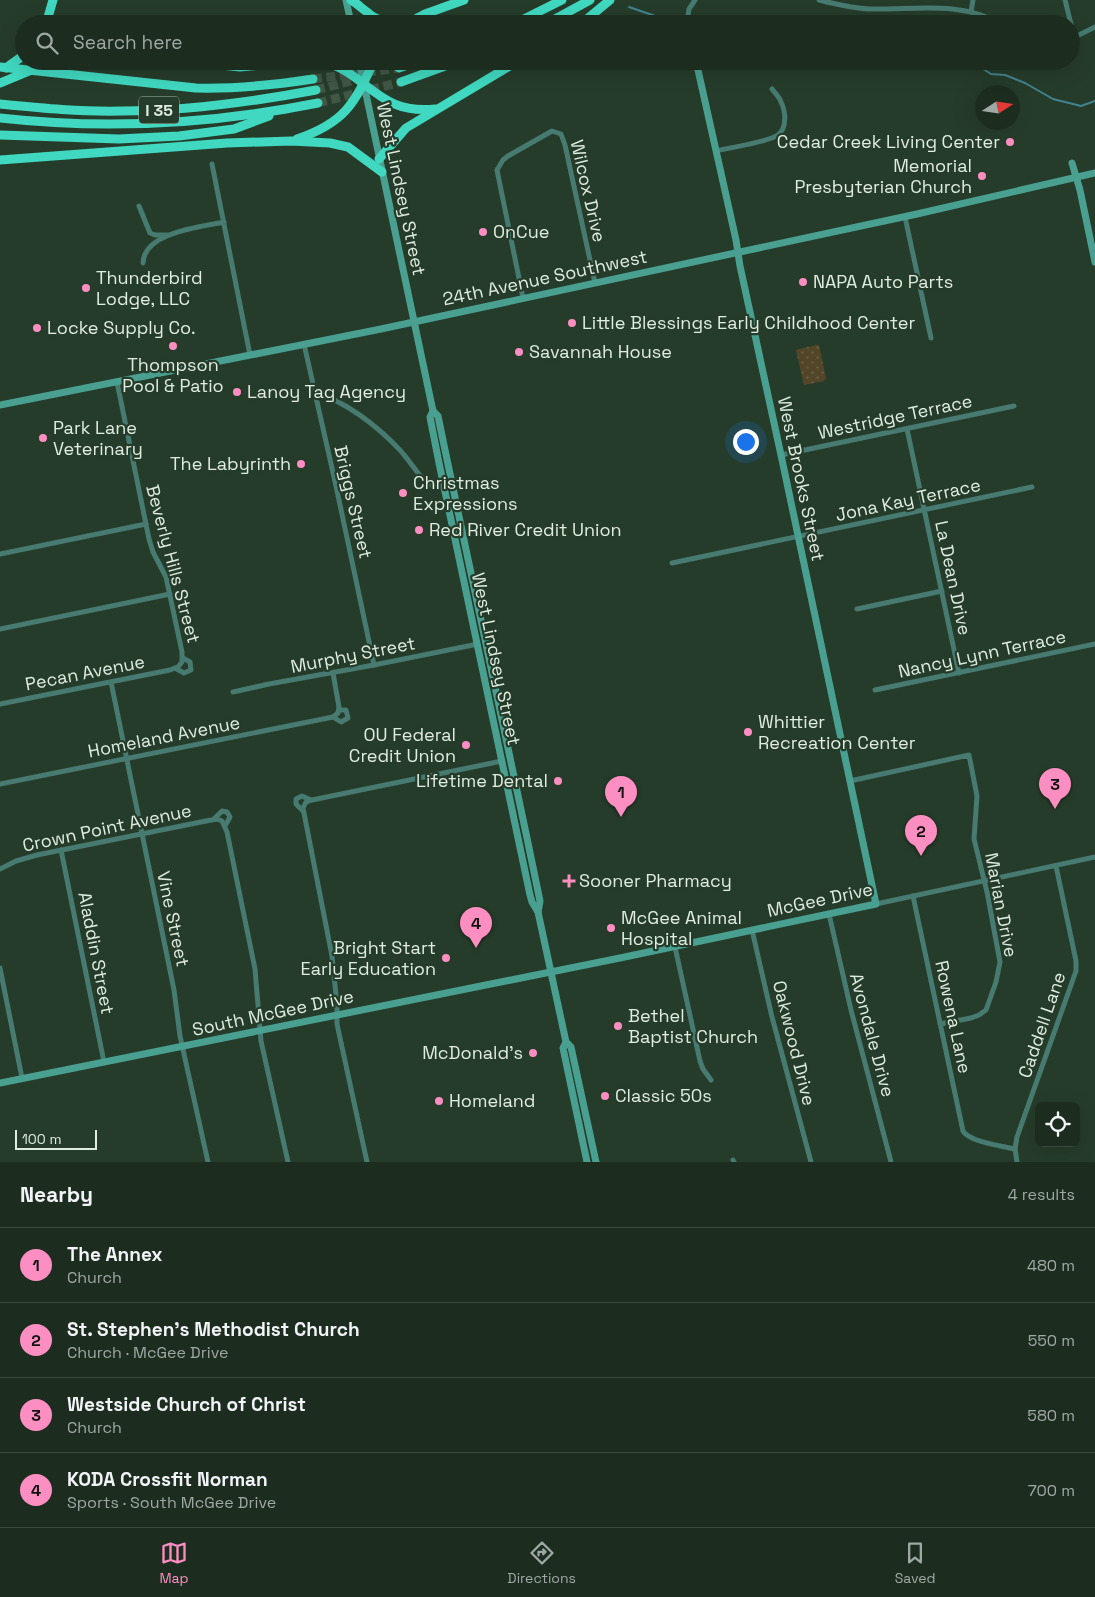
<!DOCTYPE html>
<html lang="en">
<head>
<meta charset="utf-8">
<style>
  :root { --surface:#1c2d20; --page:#29392d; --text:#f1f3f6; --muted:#a0a8a5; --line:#3a493e; --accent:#fd8ec1 }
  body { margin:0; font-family:"Space Grotesk",sans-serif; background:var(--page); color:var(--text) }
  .controls { position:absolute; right:15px; bottom:15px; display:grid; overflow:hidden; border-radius:8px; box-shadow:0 5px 20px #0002 }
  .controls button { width:45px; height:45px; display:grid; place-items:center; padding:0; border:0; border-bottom:1px solid var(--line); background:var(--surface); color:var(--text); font:25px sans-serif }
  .compass { position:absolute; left:975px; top:85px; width:45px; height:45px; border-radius:50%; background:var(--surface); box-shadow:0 5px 20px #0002; rotate:78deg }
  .scale { position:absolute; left:15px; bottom:12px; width:82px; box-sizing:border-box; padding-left:5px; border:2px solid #dfece0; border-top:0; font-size:14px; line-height:18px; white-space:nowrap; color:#dfece0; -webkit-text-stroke:4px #263c2a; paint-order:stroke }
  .you { position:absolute; left:745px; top:441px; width:18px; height:18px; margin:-12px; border:4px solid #fff; border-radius:50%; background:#1a73e8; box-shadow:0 0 0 8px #1a73e833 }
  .badge { display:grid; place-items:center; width:32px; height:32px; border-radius:50%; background:var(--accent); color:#111; font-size:16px; font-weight:700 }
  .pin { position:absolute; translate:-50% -41px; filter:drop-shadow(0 1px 2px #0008) }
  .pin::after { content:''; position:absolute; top:26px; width:18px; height:15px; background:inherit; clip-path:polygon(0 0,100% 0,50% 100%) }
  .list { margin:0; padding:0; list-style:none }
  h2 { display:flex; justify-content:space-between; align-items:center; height:65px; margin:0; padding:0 20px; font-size:21px }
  h2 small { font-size:16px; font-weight:400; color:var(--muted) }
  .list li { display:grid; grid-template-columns:32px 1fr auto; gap:15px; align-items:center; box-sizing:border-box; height:75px; padding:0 20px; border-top:1px solid var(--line) }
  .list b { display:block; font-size:19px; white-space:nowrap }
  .list p { margin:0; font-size:16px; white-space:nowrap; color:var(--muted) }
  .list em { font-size:16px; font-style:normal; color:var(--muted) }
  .icon { flex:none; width:28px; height:28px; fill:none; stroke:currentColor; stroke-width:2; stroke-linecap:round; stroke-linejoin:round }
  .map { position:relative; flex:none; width:1095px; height:1162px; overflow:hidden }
  .search { position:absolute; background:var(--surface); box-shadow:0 5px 20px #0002; left:15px; right:15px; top:15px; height:55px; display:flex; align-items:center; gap:12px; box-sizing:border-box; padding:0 18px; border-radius:28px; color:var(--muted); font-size:19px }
  .sheet { height:365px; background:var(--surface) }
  nav { display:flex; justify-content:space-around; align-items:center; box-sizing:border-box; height:70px; border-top:1px solid var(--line); background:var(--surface); font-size:14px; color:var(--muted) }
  nav a { display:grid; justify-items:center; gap:2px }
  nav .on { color:var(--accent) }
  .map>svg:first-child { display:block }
  .grass { fill:url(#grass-dots) }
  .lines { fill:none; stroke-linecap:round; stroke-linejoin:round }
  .stream { stroke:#428390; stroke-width:2 }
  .highway-tunnel { stroke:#425645; stroke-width:9; stroke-dasharray:9 4.5; stroke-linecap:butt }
  .street { stroke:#477a70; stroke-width:5 }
  .secondary { stroke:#49a091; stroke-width:7 }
  .highway { stroke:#40d8c0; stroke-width:9 }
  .poi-dot { fill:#fd8ec1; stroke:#263c2a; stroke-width:2 }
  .labels { text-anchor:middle; stroke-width:4.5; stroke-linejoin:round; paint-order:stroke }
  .shield { fill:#263c2a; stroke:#a8b7a9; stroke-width:1 }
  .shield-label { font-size:16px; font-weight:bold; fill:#dfece0 }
  .poi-label { font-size:18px; fill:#dfece0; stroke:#263c2a; text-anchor:start }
  .street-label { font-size:18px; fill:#dfece0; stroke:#263c2a }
</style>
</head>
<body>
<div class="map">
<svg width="1095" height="1162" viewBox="0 0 1095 1162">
  <defs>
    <pattern id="grass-dots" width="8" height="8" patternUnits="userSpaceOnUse" patternTransform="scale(1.25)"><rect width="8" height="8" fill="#534628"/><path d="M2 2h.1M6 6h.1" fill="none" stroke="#6b6147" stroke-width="1.8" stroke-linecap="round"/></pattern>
  </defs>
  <rect width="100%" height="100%" fill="#263c2a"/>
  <polygon class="grass" points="816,345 819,345 826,378 824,381 804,385 796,350"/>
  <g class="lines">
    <g class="stream">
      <polyline points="629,7 664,19 674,24"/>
      <polyline points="971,61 991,74 1005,75 1025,83 1053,99 1081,106 1095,101"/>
    </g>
    <g class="highway-tunnel">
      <polyline points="313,79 399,68"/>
      <polyline points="316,90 362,78"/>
      <polyline points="318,103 401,82"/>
    </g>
    <g class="street">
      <path d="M819,0c16,4 33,8 50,9 47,1 88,-9 133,15"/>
      <polyline points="1065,0 1071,24"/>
      <polyline points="971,12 973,0"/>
      <polyline points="687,22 689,9 695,0"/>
      <polyline points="1071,27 1074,37"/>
      <polyline points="1071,39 1095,27"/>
      <path d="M716,151c15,-4 50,-8 62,-16 9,-7 8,-23 3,-33 -1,-4 -6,-9 -9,-13"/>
      <polyline points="212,164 250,355"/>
      <polyline points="139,206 150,233 155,235 167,235"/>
      <polyline points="905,217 931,338"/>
      <path d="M143,263c1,-31 58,-36 81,-41"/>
      <polyline points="523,298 497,170 503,160 508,156 552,131 561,134 565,145 595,283"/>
      <polyline points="304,344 336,486 374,665"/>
      <path d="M315,393c29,7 62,33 83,55 11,11 18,25 29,35l6,3 11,1"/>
      <polyline points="907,429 959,673"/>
      <polyline points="781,455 1014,406"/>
      <polyline points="0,554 146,524"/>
      <polyline points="672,563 1032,487"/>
      <polyline points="857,609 942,591"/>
      <polyline points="0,629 170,594"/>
      <polyline points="175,668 184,673 191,670 190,662 183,658"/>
      <polyline points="111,682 174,990 180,1036 208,1162"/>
      <polyline points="875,690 1095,644"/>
      <polyline points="233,692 269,684 374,665 478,644"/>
      <polyline points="0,704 170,670 178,667 182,662 182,652 166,577 153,552 149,539 117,382"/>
      <polyline points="333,717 341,722 348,718 346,710 339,710"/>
      <polyline points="850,781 969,755 977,796 974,839 987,892 1000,962 996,982 986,1010 979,1015 971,1018 940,1024"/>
      <polyline points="0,784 333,717 338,713 339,707 333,673"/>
      <polyline points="303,811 296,804 296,799 302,796 311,800"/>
      <polyline points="214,819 222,811 227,812 230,817 225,826"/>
      <polyline points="61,850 104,1062"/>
      <polyline points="0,869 16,861 37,855 206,821 217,819 222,821 227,832 255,969 261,1041 288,1162"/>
      <path d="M913,896l50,235c6,11 40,15 52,18"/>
      <polyline points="876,904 1095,857"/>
      <polyline points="829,914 851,1010 891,1162"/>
      <polyline points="752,930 772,1017 811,1162"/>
      <polyline points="675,947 700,1061 703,1069 711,1080"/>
      <polyline points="0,968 22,1078"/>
      <polyline points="733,1160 734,1162"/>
      <polyline points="367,1162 337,1024 337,1005 332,956 303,808 306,802 312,800 502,761"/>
      <polyline points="1017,1162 1015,1149 1017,1137 1076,971 1076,961 1056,866"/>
    </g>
    <g class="secondary">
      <polyline points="346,0 351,23"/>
      <polyline points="687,22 688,24"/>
      <polyline points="359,61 433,411 438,416 445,450 527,838 540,901 538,912 566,1042 571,1047 596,1162"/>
      <polyline points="1072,163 1080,190 1095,262"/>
      <polyline points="0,405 381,329 917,214 1095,173"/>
      <polyline points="433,411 430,417 439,463 530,895 532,902 538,912"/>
      <polyline points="566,1042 563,1048 587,1162"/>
      <polyline points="0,1083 620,958 876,904 781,455 740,266 736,240 696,61"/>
    </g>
    <g class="highway">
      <path d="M351,0c7,4 10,8 16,12 12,11 26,11 41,10"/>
      <polyline points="46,24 53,0"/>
      <polyline points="346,24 350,19"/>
      <polyline points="406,24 425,14 464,0"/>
      <polyline points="514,24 562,0"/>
      <polyline points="546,24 590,0"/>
      <polyline points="581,24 610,0"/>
      <polyline points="184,61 240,67 303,61"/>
      <path d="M322,61c47,13 55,54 113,48"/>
      <path d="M0,67l196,21c40,1 78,-3 117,-9"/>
      <polyline points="6,68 24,55"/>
      <polyline points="399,68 419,61"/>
      <polyline points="401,82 459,61"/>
      <polyline points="0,83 53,61"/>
      <path d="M0,104c41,4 81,8 122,7 66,0 130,-9 194,-21"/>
      <path d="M0,118c107,12 213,6 318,-15"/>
      <polyline points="0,135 119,139 179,136 234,129 269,116"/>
      <path d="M297,139c47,-16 57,-34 77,-78"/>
      <polyline points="379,159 406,128 518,61"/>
      <polyline points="0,160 227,143 291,141 330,143 348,147 382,172"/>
    </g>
  </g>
  <g class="poi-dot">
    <circle cx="1010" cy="142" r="5"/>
    <circle cx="982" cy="176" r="5"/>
    <circle cx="483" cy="232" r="5"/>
    <circle cx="803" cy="282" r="5"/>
    <circle cx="86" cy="288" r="5"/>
    <circle cx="572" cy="323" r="5"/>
    <circle cx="37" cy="328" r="5"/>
    <circle cx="173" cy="346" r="5"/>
    <circle cx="519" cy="352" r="5"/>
    <circle cx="237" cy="392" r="5"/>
    <circle cx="43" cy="438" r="5"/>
    <circle cx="301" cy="464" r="5"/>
    <circle cx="403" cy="493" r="5"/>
    <circle cx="419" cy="530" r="5"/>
    <circle cx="748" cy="732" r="5"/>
    <circle cx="466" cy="745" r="5"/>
    <circle cx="558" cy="781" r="5"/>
    <path d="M566.5 873.5h5v5h5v5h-5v5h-5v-5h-5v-5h5z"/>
    <circle cx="611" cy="928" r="5"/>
    <circle cx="446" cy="958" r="5"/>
    <circle cx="618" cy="1026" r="5"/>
    <circle cx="533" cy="1053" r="5"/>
    <circle cx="605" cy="1096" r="5"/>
    <circle cx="439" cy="1101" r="5"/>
  </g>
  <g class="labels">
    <rect class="shield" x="139" y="96.5" width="40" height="27" rx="4"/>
    <g class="shield-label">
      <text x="159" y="116">I 35</text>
    </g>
    <g class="poi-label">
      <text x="1000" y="148" text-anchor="end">Cedar Creek Living Center</text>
      <text x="972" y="172" text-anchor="end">Memorial<tspan x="972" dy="21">Presbyterian Church</tspan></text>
      <text x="493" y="238">OnCue</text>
      <text x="96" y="284">Thunderbird<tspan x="96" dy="21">Lodge, LLC</tspan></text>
      <text x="813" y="288">NAPA Auto Parts</text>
      <text x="582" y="329">Little Blessings Early Childhood Center</text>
      <text x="47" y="334">Locke Supply Co.</text>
      <text x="529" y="358">Savannah House</text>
      <text x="173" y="371" text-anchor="middle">Thompson<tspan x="173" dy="21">Pool &amp; Patio</tspan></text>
      <text x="247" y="398">Lanoy Tag Agency</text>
      <text x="53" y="434">Park Lane<tspan x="53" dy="21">Veterinary</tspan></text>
      <text x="291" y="470" text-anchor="end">The Labyrinth</text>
      <text x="413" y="489">Christmas<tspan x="413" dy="21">Expressions</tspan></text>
      <text x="429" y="536">Red River Credit Union</text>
      <text x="758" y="728">Whittier<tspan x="758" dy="21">Recreation Center</tspan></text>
      <text x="456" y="741" text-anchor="end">OU Federal<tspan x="456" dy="21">Credit Union</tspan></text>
      <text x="548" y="787" text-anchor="end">Lifetime Dental</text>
      <text x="579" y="887">Sooner Pharmacy</text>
      <text x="621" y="924">McGee Animal<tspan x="621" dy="21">Hospital</tspan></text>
      <text x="436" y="954" text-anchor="end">Bright Start<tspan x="436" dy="21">Early Education</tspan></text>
      <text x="628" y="1022">Bethel<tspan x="628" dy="21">Baptist Church</tspan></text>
      <text x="523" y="1059" text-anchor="end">McDonald's</text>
      <text x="615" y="1102">Classic 50s</text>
      <text x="449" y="1107">Homeland</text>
    </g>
    <g class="street-label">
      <text transform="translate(401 189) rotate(78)" y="6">West Lindsey Street</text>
      <text transform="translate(588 191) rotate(77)" y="6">Wilcox Drive</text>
      <text transform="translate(545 278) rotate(-12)" y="6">24th Avenue Southwest</text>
      <text transform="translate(895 417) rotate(-12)" y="6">Westridge Terrace</text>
      <text transform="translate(801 479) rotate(78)" y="6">West Brooks Street</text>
      <text transform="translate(908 500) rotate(-12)" y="6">Jona Kay Terrace</text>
      <text transform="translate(353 502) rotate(77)" y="6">Briggs Street</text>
      <text transform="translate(173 564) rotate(75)" y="6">Beverly Hills Street</text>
      <text transform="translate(953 578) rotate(78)" y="6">La Dean Drive</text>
      <text transform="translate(982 654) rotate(-12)" y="6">Nancy Lynn Terrace</text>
      <text transform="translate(353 655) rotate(-11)" y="6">Murphy Street</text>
      <text transform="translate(496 659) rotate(78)" y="6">West Lindsey Street</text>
      <text transform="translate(85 673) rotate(-11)" y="6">Pecan Avenue</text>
      <text transform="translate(164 737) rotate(-11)" y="6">Homeland Avenue</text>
      <text transform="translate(107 828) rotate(-12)" y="6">Crown Point Avenue</text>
      <text transform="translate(820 900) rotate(-12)" y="6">McGee Drive</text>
      <text transform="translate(1001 905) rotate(79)" y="6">Marian Drive</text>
      <text transform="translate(173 919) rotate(78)" y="6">Vine Street</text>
      <text transform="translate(96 953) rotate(79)" y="6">Aladdin Street</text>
      <text transform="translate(273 1013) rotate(-12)" y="6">South McGee Drive</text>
      <text transform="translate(953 1017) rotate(78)" y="6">Rowena Lane</text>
      <text transform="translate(1042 1025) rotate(-71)" y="6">Caddell Lane</text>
      <text transform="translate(872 1035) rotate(75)" y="6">Avondale Drive</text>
      <text transform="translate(794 1043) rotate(76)" y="6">Oakwood Drive</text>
    </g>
  </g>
</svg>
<div class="controls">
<button><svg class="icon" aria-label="locate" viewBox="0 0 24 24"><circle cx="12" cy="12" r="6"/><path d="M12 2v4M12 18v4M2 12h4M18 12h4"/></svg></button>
</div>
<svg class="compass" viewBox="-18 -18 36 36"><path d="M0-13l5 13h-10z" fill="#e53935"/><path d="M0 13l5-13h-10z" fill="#a0a8a5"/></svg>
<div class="scale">100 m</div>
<div class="you"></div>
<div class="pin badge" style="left:621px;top:817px">1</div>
<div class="pin badge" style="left:921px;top:856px">2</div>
<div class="pin badge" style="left:1055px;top:809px">3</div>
<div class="pin badge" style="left:476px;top:948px">4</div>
<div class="search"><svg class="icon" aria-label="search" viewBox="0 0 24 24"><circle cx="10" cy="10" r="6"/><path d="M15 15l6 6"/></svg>Search here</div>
</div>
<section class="sheet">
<h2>Nearby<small>4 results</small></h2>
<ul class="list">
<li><span class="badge">1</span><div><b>The Annex</b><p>Church</p></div><em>480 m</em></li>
<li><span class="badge">2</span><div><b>St. Stephen's Methodist Church</b><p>Church · McGee Drive</p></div><em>550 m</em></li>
<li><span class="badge">3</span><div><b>Westside Church of Christ</b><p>Church</p></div><em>580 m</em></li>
<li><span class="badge">4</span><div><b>KODA Crossfit Norman</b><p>Sports · South McGee Drive</p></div><em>700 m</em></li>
</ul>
</section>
<nav>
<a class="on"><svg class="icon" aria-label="map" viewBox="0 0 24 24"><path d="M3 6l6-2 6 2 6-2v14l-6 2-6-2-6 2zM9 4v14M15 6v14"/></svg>Map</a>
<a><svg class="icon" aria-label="directions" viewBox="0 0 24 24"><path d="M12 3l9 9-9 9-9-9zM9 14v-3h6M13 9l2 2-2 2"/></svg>Directions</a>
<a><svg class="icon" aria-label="saved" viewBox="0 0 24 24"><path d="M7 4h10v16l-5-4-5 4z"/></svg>Saved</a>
</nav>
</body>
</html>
